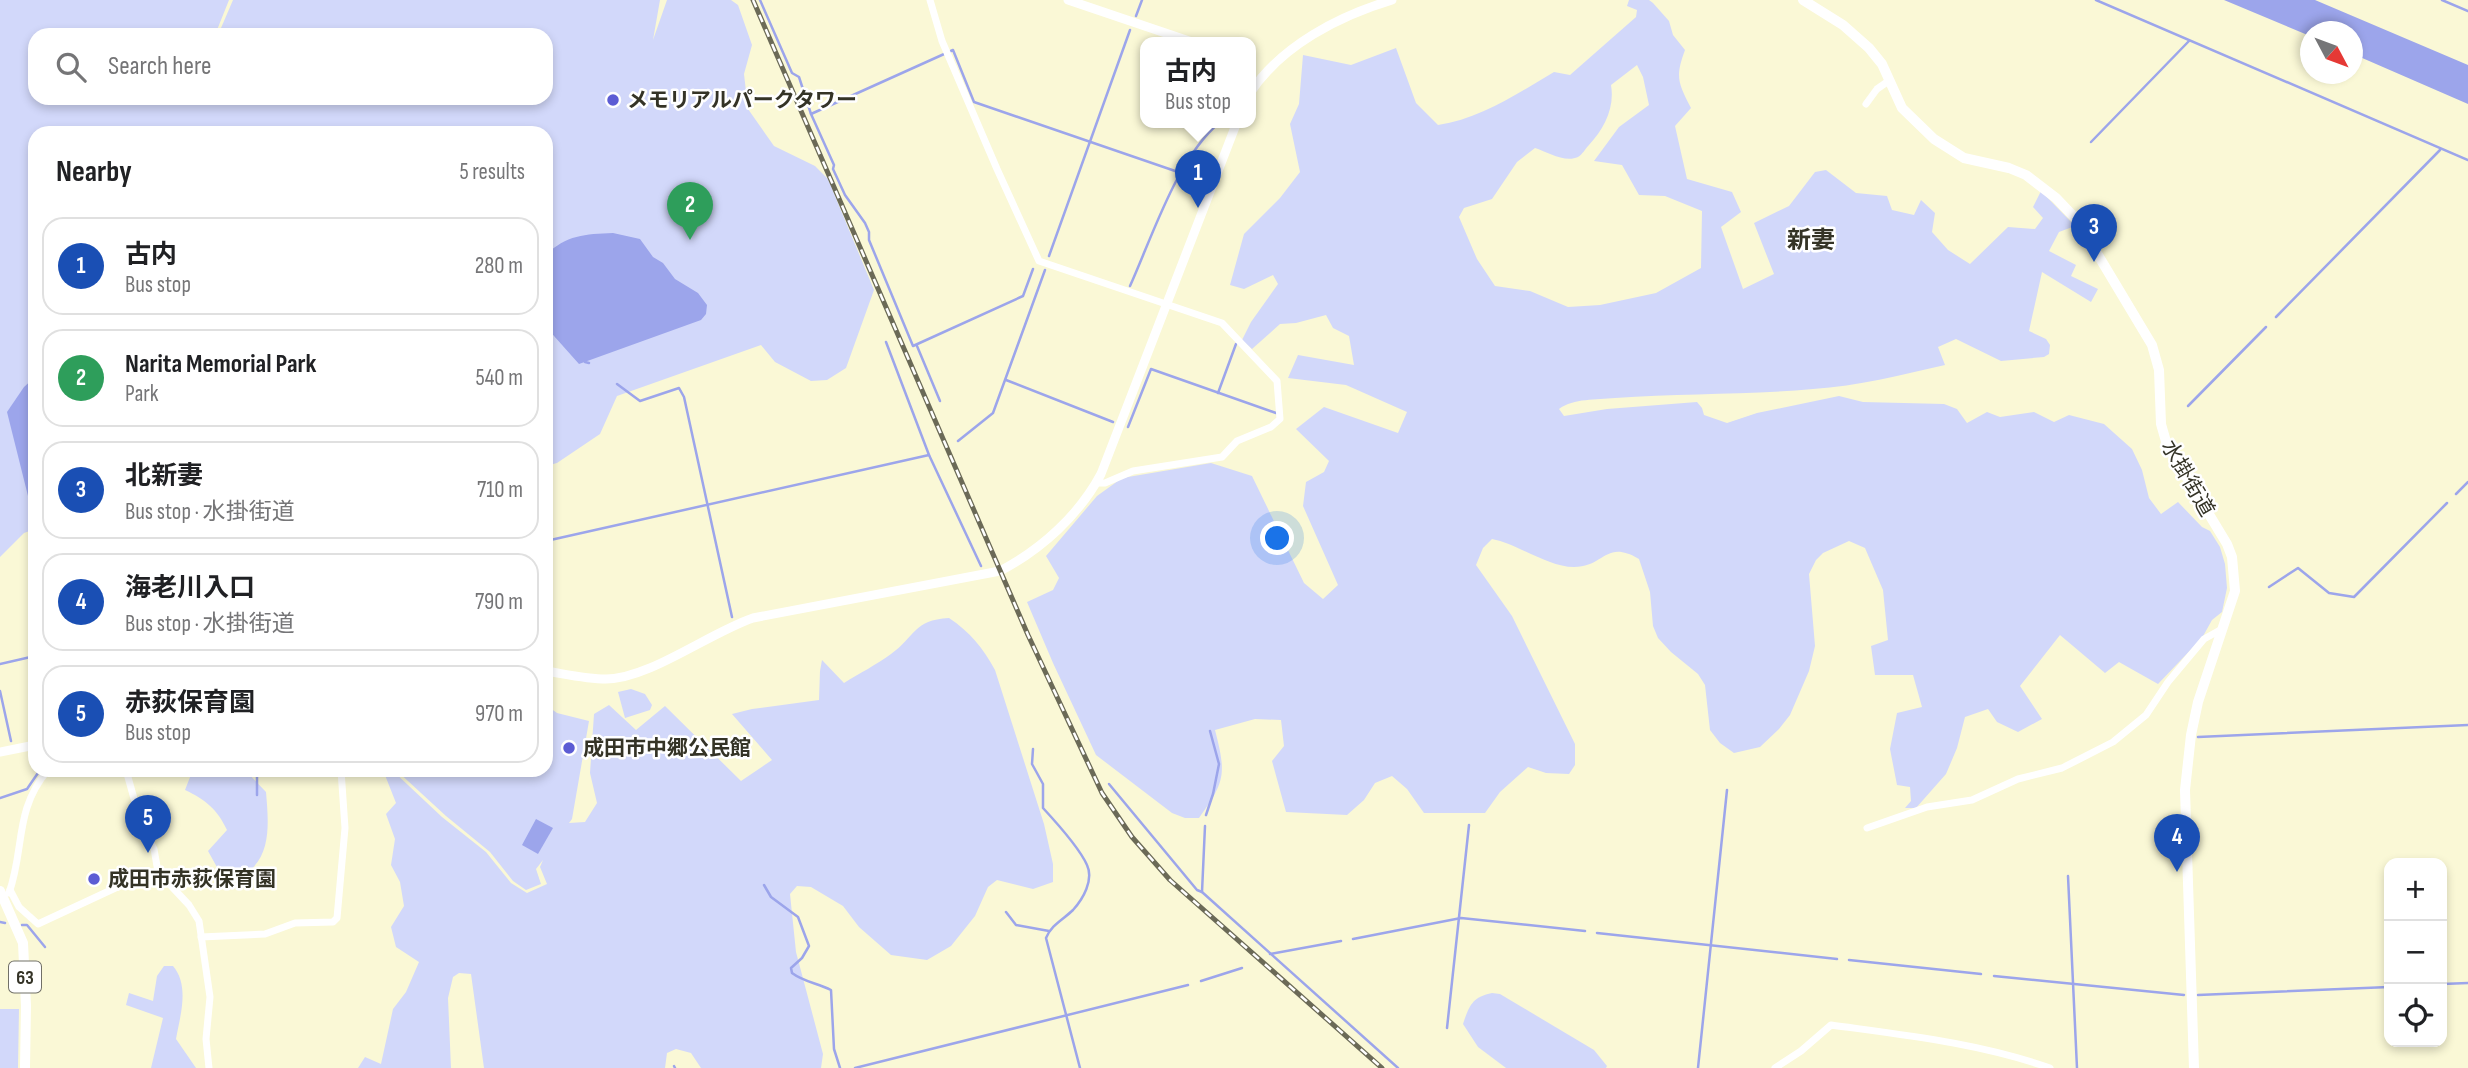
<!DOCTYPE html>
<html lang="en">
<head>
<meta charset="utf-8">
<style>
  :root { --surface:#fff; --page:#f6f6f6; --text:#202124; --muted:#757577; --line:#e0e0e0; --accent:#0b8043 }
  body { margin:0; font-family:"Sofia Sans Condensed","Noto Sans JP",sans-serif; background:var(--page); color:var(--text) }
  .controls { position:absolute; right:21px; bottom:21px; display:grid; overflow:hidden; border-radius:14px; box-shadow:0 4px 10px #0003 }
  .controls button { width:63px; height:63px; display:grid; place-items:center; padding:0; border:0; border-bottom:2px solid var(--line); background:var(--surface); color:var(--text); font:35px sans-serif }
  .compass { position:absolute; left:2300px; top:21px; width:63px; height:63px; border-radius:50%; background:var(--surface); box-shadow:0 4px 10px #0003; rotate:131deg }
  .you { position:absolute; left:1278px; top:539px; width:24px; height:24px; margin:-18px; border:5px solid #fff; border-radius:50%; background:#1a73e8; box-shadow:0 0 0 10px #1a73e833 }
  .badge { display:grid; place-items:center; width:46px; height:46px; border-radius:50%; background:var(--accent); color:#fff; font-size:23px; font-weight:700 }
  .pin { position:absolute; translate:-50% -58px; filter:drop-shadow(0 2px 4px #0008) }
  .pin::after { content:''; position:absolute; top:37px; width:24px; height:21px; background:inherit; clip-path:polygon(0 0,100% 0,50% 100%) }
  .popup { position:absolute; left:1140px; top:37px; width:116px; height:91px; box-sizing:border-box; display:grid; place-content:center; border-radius:14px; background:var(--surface); filter:drop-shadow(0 2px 5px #0005); font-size:23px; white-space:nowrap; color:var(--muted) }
  .popup b { font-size:26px; color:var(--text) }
  .popup::after { content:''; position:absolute; left:50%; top:100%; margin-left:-14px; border:14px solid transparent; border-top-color:var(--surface) }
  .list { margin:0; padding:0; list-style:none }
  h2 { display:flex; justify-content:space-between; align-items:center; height:91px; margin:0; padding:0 28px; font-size:30px }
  h2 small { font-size:23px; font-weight:400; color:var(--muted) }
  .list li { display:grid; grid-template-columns:46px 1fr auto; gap:21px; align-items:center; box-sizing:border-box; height:98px; margin:0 14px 14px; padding:0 14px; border:2px solid var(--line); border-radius:21px }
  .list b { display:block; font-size:26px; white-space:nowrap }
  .list p { margin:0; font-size:23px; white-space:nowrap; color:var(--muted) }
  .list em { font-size:23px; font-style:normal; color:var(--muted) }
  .icon { flex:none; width:38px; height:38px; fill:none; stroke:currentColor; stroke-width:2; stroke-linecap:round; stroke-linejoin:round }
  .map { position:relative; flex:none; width:2468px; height:1068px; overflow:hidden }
  .search { position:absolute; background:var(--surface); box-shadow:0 4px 10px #0003; left:28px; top:28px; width:525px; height:77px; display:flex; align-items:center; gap:18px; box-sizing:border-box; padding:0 24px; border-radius:21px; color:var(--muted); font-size:26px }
  .panel { position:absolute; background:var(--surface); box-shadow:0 4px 10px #0003; left:28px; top:126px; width:525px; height:651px; border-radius:21px }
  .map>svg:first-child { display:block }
  .green { fill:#d2d8fa; fill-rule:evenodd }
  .water { fill:#9ca5eb }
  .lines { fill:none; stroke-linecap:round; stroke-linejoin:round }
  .stream { stroke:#9ca5eb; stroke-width:2.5 }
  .minor { stroke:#fff; stroke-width:7 }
  .tertiary { stroke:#fff; stroke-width:9 }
  .secondary { stroke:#fff; stroke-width:10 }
  .primary { stroke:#fff; stroke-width:10 }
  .rail-casing { stroke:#6b6a57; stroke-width:5 }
  .rail { stroke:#fff; stroke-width:2.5; stroke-dasharray:8; stroke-linecap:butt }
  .poi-dot { fill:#5c5cd4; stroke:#fff; stroke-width:2.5 }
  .labels { text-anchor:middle; stroke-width:5; stroke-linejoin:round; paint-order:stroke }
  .shield { fill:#fff; stroke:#717067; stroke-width:2 }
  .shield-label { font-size:19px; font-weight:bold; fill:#343326 }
  .poi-label { font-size:21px; font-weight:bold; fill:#343326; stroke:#fff; text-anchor:start }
  .street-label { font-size:21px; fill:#343326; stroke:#fff }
  .quarter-label { font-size:24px; font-weight:bold; fill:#343326; stroke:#fff }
</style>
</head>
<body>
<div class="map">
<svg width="2468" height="1068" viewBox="0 0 2468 1068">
  <rect width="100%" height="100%" fill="#faf8d6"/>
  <g class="green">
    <polygon points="0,0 229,0 215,35 35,35 35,98 546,98 546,35 218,35 233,0 660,0 653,40 667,0 731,0 738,5 752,45 744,74 748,109 774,146 815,166 828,179 874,290 846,368 827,380 811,381 775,362 761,345 617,396 600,434 557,463 546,466 546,133 35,133 35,529 24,533 0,557"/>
    <path d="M1629,0h20l4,3 16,18 4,14 12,15c-10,27 -7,33 6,58l-16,18 12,53 45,13 9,20 -20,15 22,62 31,-15 -20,-51 35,-17 26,-34 11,-2 30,23 31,3 5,14 22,5 7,-15 14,13 -3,19 16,18 22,14 38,-37 27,2 8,-11 -10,-11 8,-16 34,35 -16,6 -10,19 27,14 -5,11 27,13 -7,13 -49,-30 -13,59 17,8 4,6 -1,9 -5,3 -43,4 -45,-22 -18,8 7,18c-44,10 -87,21 -132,24 -65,6 -132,4 -198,9 -19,2 -41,0 -56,11l5,7 43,-7 90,-7 5,6 2,7 23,8 30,-10 82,-17 24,6 81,2 13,5 10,14 20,-11 13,5 34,-5 20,10 15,-7 35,9 28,25 10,21 7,28 12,16 17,-12 24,25 8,4 10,16 5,17 2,24 -5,24 -10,8 -10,18 -44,46 -39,-22 -14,11 -45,-38 -40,51 22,33 -24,13 -21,-10 -9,-13 -23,8 -8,31 -11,26 -30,34h-11l6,-7 -1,-14 -13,-2 -7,-36 7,-36 25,-6 -9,-32h-38l-4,-29 17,-6 -5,-50 -18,-42 -16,-7 -26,12 -7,7 -7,14 6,72 -6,25 -19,44 -11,14 -19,18 -26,6 -14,-10 -10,-13 -5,-45 -7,-11 -27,-22 -13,-14 -5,-12 -3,-34 -11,-33c-34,-20 -34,8 -65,8 -26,0 -56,-23 -82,-28l-9,9 -7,17 36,51 63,128v21l-6,9 -23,-1 -18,-6 -28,25 -15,21h-61l-17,-24 -15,-13 -17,7 -11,17 -17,15 -61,-3 -14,-51 12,-15 -3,-26 -26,-1 -40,11c11,43 11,51 -16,88h-14l-13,-5 -76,-58 -43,-92 -26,-61 26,-12 6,-12 -13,-22 51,-60 25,-18 89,-15 41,13 52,107 19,16 15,-14 -35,-79 3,-24 18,-10 5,-11 -33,-32 28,-22 74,26 9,-21 -61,-27 -58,-7 10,-23 56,10 -5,-29 -16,-8 -7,-13 -30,8 -16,1 -28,25 -10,-9 9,-18 27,-38 -5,-9 -29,14 -14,-4 14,-51 36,-36 20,-26 -10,-48 9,-20 4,-49 48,10 45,-17 20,55 22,22c42,-6 79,-31 116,-53l16,3 66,-58 1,-7 -10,-4zM1637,65l6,12 6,28 -30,22 -25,34 28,4 17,30 26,1 37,15 -1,57 -45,25 -56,12 -32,2 -38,-16 -35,-5 -18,-27 -18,-42 5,-9 28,-9 25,-37 18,-14c12,4 30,15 43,9 4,-2 8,-9 11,-12 15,-16 26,-37 22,-60z"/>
    <path d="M949,618c21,14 34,30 46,52l49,154 9,40v18l-20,7 -36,-9 -9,7 -13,29 -24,30 -24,14 -36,-5 -32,-28 -16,-21 -32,-19 -14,-1 -7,8 6,58 27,102 -2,14h-120l-10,-15 -15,-4 -9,4 -2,15h-181l-13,-94 -12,-1 -6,4 -5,21 3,70h-93l7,-11 16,7 12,-55 13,-17 13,-30 -23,-15 -5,-20 13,-21 -4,-24 -9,-17 4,-26 -9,-25 10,-11 -13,-33h9l50,47 44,35 25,31 16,10 20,-9 -7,-17 3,-7 -7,9 5,15 -15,6 -13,-9 -23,-29 -44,-36 -50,-46h150v-65l11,8 32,8 -17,98 -3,4 16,-1 12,-19 -7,-30 4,-59 15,-9 27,25 29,-24 76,75 31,-21 -40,-46 20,-5 67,-9 1,-29 2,-11 22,23c16,-10 32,-18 47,-29 24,-17 22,-34 58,-36z"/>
    <polygon points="631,689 645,694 652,705 650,710 625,718 618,692"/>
    <path d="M195,770h50l21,22c2,26 7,64 -20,81 -4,3 -11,4 -16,5l-12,-9 -10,-18 19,-21c-10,-21 -21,-30 -42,-40l7,-18z"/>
    <path d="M164,966h9c17,20 7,50 3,73l20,29h-45l12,-50 -37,-13 3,-12 24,8 4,-25z"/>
    <path d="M1492,993l8,1 94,56 13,16 -1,2h-100l-28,-21 -15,-23c6,-18 9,-27 29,-31z"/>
    <polygon points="0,1009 19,1009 18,1068 0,1068"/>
  </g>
  <g class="water">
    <polygon points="2224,0 2315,0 2468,65 2468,104 2353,54 2352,32 2310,32 2310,36"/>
    <path d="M613,233l27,6 13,18 10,6 12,16 23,14 9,12 -1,9 -5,6 -122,44 -33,-37v-72c20,-20 39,-21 67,-22z"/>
    <polygon points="35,377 35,494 28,496 7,412 24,387"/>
    <polygon points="536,819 553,828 538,854 522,845"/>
  </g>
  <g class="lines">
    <g class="stream">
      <polyline points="760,0 792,73 799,77 811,114 834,165 833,169 845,195 865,223 869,232 869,240 913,346 1023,296 1033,269"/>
      <polyline points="2096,0 2468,160"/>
      <polyline points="2442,0 2468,11"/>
      <polyline points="1136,16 1142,0"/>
      <polyline points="811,114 953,50 974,102 1181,173"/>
      <polyline points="2091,142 2189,41"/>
      <polyline points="1049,256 1130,30"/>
      <path d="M1130,286c23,-51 47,-128 90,-164"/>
      <polyline points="2276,317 2440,150"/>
      <polyline points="886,342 929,455 981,566"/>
      <polyline points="917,346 940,401"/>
      <polyline points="585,362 589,363"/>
      <polyline points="1006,380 1113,422"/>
      <polyline points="617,384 640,401 679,388 684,397 732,617"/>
      <polyline points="1218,393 1236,344"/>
      <polyline points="2188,406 2266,327"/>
      <polyline points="1128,427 1151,369 1276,413"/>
      <polyline points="958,441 993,413 1045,270"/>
      <polyline points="2456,494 2468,482"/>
      <polyline points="546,541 929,455"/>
      <polyline points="2269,587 2298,568 2329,593 2354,597 2447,503"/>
      <polyline points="0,664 35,656"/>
      <polyline points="0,691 11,741"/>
      <polyline points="2198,737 2468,725"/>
      <path d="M1033,749l-1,15 11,20v24c12,13 37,41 44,57 7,15 -4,34 -14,45 -9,9 -22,15 -27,28l34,130"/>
      <polyline points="255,770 257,773 257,795"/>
      <polyline points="1109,784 1197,890 1202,892"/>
      <polyline points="0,798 27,789 40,770"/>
      <polyline points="1206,815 1213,794 1219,764 1210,731"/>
      <polyline points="1205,826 1202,892 1398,1068"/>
      <polyline points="2068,876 2077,1068"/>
      <path d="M764,885l7,12 27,20 11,29 -7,12 -11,10 1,5c12,9 25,10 39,17l3,59 6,19"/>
      <polyline points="1006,912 1016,925 1049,931"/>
      <polyline points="0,922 5,923"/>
      <polyline points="22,925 27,925 45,947"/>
      <polyline points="1597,933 1837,959"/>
      <polyline points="1353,939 1461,918 1585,931"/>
      <polyline points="1270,954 1341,941"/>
      <polyline points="1849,960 1981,974"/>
      <polyline points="1994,976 2184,995"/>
      <polyline points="1201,981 1242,968"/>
      <polyline points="2442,984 2468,983"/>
      <polyline points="2198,995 2389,987"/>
      <polyline points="1447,1028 1469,825"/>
      <polyline points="674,1066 675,1068"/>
      <polyline points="855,1068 1188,985"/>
      <polyline points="1698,1068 1727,790"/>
    </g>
    <g class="minor">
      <polyline points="930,0 942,41 997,169 1039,261 1222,323 1277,381 1280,419 1271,427 1237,441 1222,457 1133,471 1105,483 1096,483"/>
      <polyline points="1866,104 1877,89 1890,80"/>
      <polyline points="126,770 140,820 154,849 158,872 189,905 199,921 210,997 206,1039 209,1068"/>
      <polyline points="1867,828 1927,807 1972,800 2018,779 2062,768 2113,742 2146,715 2168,682 2204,639 2222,629"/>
      <polyline points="10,890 19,907 38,924 124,884 137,883 158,872"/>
      <path d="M9,893c16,-45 5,-83 39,-123"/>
      <polyline points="201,937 265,934 295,923 333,922 337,918 345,828 341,770"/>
      <path d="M1775,1068l26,-17 30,-26c73,10 148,18 219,43"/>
    </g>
    <g class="tertiary">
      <polyline points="1068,0 1192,42"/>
      <path d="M1250,93c32,-48 89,-77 142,-93"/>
      <path d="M546,671c19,3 40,8 60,8 43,0 103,-46 147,-61l247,-47c42,-22 79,-56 101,-97l136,-352"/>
      <polyline points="0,752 35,745"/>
    </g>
    <polyline class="secondary" points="1803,0 1843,25 1869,48 1882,64 1902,108 1934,139 1964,158 2009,168 2026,175 2056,198 2077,220 2152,345 2159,370 2161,424 2167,445 2227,544 2232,557 2235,591 2198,702 2191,735 2185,790 2194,1068"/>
    <polyline class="primary" points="0,891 23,943 26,1006 25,1068"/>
    <defs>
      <polyline id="rail" points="753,0 1028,635 1102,793 1132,837 1170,880 1382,1068"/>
    </defs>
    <use href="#rail" class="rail-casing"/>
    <use href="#rail" class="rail"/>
  </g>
  <g class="poi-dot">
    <circle cx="613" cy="100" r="7"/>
    <circle cx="569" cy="748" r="7"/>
    <circle cx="94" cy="879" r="7"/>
  </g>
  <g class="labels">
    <rect class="shield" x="9" y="961.5" width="32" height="31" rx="5"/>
    <g class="shield-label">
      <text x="25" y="984">63</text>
    </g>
    <g class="poi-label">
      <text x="627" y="107">メモリアルパークタワー</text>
      <text x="583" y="755">成田市中郷公民館</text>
      <text x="108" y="886">成田市赤荻保育園</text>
    </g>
    <g class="street-label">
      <text transform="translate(2188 478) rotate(60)" y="7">水掛街道</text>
    </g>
    <g class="quarter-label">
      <text x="1811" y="248">新妻</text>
    </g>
  </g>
</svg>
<div class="controls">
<button>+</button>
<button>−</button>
<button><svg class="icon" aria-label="locate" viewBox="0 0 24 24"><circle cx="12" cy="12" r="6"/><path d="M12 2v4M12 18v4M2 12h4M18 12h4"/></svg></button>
</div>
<svg class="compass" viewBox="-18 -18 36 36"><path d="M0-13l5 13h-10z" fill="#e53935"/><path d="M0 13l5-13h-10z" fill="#757577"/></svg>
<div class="you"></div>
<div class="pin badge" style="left:1198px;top:208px;background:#1a4fb4">1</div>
<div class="popup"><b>古内</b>Bus stop</div>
<div class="pin badge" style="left:690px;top:240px;background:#2e9e5b">2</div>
<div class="pin badge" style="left:2094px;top:262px;background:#1a4fb4">3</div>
<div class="pin badge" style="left:2177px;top:872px;background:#1a4fb4">4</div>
<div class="pin badge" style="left:148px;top:853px;background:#1a4fb4">5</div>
<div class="search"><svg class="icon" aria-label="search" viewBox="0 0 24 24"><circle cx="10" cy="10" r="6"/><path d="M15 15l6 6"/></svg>Search here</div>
<section class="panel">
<h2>Nearby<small>5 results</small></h2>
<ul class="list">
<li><span class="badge" style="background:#1a4fb4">1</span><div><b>古内</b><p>Bus stop</p></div><em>280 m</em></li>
<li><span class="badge" style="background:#2e9e5b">2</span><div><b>Narita Memorial Park</b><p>Park</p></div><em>540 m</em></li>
<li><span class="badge" style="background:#1a4fb4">3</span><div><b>北新妻</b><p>Bus stop · 水掛街道</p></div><em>710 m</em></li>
<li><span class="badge" style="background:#1a4fb4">4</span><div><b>海老川入口</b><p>Bus stop · 水掛街道</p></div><em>790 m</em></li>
<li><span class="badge" style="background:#1a4fb4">5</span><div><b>赤荻保育園</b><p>Bus stop</p></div><em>970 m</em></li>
</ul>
</section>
</div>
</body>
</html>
